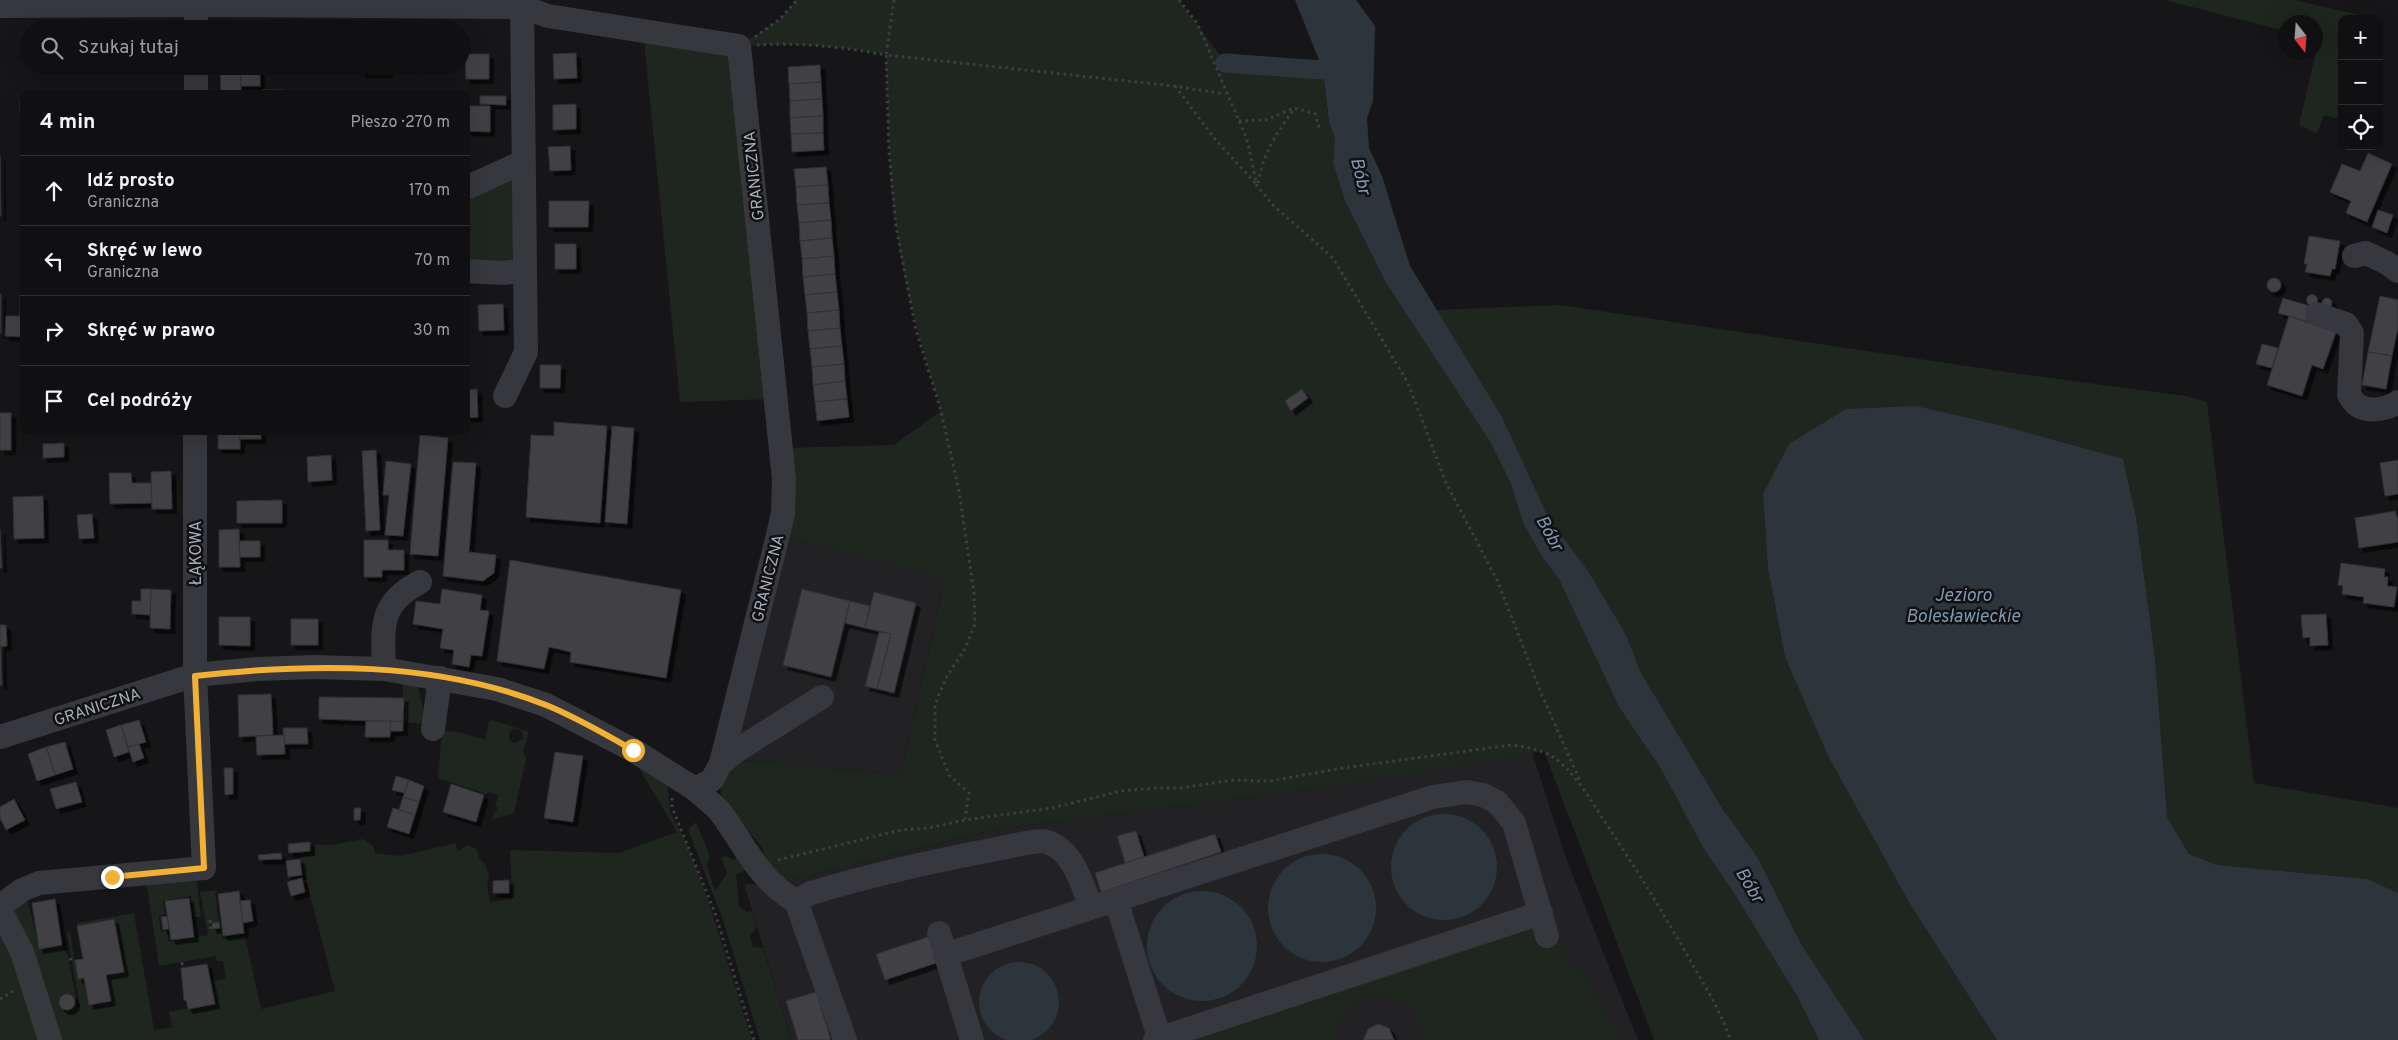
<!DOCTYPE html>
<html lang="pl">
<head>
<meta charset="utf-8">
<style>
  :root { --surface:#101012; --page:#19191b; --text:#f1f3f6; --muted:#9c9d9f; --line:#303032 }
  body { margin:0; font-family:Overpass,sans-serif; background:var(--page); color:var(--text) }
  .controls { position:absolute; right:15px; top:15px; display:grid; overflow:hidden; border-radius:10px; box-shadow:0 5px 20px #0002 }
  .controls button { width:45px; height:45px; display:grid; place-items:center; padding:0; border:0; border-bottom:1px solid var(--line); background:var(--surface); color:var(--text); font:25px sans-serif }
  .compass { position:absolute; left:2278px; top:15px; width:45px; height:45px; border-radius:50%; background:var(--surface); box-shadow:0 5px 20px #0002; rotate:163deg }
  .stop { position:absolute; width:15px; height:15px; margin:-11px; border:4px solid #f2b134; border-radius:50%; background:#fff }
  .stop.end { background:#f2b134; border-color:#fff; box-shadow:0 1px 5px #0008 }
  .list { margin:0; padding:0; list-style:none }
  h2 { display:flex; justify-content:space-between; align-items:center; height:65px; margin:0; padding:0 20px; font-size:21px }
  h2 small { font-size:16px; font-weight:400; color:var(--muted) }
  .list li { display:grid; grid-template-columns:32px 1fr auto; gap:15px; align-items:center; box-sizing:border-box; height:70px; padding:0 20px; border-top:1px solid var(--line) }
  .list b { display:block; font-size:19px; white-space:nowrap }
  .list p { margin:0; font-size:16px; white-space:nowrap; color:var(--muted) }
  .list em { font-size:16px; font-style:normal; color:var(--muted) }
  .icon { flex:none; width:28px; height:28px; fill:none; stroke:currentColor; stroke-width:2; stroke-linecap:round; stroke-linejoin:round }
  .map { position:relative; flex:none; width:2398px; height:1040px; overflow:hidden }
  .search { position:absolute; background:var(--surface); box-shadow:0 5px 20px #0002; left:20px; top:20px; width:450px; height:55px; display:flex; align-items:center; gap:12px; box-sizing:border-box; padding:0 18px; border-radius:28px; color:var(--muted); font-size:19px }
  .panel { position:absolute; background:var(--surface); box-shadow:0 5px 20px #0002; left:20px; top:90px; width:450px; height:345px; border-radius:10px }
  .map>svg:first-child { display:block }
  .built { fill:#222225 }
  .green { fill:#1e261f; fill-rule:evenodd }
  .water { fill:#2c353c }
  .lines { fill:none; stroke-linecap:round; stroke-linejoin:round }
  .canal { stroke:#2c353c; stroke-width:19 }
  .building { fill:#404145; stroke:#303034; filter:url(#shadow) }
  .path { stroke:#3d3f44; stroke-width:3; stroke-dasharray:2.5 4; stroke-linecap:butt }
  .minor { stroke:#37383d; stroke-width:24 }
  .route { stroke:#f2b134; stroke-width:6 }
  .labels { text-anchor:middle; stroke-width:5; stroke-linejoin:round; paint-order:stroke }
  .street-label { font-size:16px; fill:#a8adb8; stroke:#111113 }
  .water-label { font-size:18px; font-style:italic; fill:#7f9bb3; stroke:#111113 }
</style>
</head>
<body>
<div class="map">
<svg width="2398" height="1040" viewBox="0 0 2398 1040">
  <defs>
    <filter id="shadow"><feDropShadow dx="4.5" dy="4.5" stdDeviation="0" flood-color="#0009"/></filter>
  </defs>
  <rect width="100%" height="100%" fill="#161618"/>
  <g class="built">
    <polygon points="778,535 945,577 901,775 746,760 721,763"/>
    <polygon points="1532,752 1567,861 1638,1040 792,1040 744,884 772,885 997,829 1294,792"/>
  </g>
  <g class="green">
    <path d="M797,0h382l46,62 98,8 5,47 7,21 -2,25 12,38 41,82 106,161 19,40 12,39 36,55 60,129 42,62 42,77 34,49 60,101 22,44h-165l-110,-289 -250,41 -297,37 -225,56 -10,-38 -39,-44c-6,-23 4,-34 23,-43l155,15 44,-197 -167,-43 3,-87 113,-3 47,-34c-18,-61 -37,-122 -45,-185 -8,-56 -8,-114 -10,-171 -52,-10 -94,-12 -146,-9l35,353 -95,3 -37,-371 96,15 41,-27z"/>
    <polygon points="2165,0 2295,0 2368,17 2368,19 2342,19 2342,120 2324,115 2317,134 2299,125 2316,52 2316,22 2286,22 2285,31"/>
    <polygon points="513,177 516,255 510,262 466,264 466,194"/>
    <polygon points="1560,305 2020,374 2185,396 2207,402 2254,783 2398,808 2398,893 2368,879 2217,865 2189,854 2167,817 2155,657 2136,517 2123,459 1763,494 1768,569 1785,657 1828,756 1910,904 1997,1040 1863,1040 1803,947 1790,920 1640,671 1612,611 1587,571 1553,530 1502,418 1436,310"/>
    <polygon points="403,680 417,681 426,724 403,722"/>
    <path d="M492,720l37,12 -6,19 3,8 -12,54 -23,7 7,-13 -3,-1 3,-11 -10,-3 -2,2 -48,-16 4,-47 17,1 26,8 4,-19zM513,729l7,1 3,4v5l-9,4 -5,-4 1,-7z"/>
    <polygon points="642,764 667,780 670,812 687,844 709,903 752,1040 57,1040 12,914 17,899 54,888 27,898 39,948 62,945 68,956 76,999 70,994 62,995 58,1003 64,1010 77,1005 78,1008 80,1007 67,933 70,932 78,979 84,978 111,1000 106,975 114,919 77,926 77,923 134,913 154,1030 172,1027 169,1012 214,1004 211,982 226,979 223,961 217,961 216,956 159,966 146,879 196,876 201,917 194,917 191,896 163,901 165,914 159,916 161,932 167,931 169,942 208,935 200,892 217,890 217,893 215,893 219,922 210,924 210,929 220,928 222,939 245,936 261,1009 335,991 300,857 314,855 314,845 332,845 363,839 373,846 375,853 400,856 456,843 457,852 467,845 477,849 479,858 485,864 489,875 487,885 490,902 512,899 510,850 619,853 677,832 639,768"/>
    <polygon points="696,822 710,856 707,866 715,891 727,873 721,858 726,856 735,861 738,849 750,869 736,874 739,906 746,912 752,911 757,927 750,936 753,947 763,948 792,1040 760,1040 723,920 688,829"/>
    <path d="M1521,925l17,2 9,17 12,-4 9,23 27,22v14l11,7 -2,6 19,28h-200c0,-42 -63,-65 -81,-22 -3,7 -6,14 -5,22l-33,-2 -6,2h-108z"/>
    <polygon points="0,937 7,940 42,1040 0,1040"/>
  </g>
  <g class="water">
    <polygon points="1295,0 1356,0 1375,26 1373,101 1367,118 1369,148 1382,176 1410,266 1502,417 1553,528 1564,539 1588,571 1612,611 1626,635 1640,671 1724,811 1757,857 1803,947 1864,1040 1819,1040 1797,996 1736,896 1703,847 1661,769 1619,707 1559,579 1543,558 1523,523 1511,484 1491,443 1386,283 1345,201 1333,163 1335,138 1329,122 1323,70"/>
    <polygon points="1916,406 2003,426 2123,459 2136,517 2155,657 2167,817 2189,854 2217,865 2368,879 2398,893 2398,1040 1997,1040 1910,904 1828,756 1785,657 1768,569 1763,494 1789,444 1846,409"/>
    <circle cx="1444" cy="867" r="53"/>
    <circle cx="1322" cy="908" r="54"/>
    <circle cx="1202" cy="946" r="55"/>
    <circle cx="1019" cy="1002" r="40"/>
  </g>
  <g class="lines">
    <polyline class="canal" points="1225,63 1323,70"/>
  </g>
  <g class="building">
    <polygon points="576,53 577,78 554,79 553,54"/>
    <polygon points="465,54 489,54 489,79 466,79"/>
    <polygon points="820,65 821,82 789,84 788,67"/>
    <polygon points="220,66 241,66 241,94 221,94"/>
    <rect x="241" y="66" width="19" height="20"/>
    <rect x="361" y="66" width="27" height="7"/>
    <polygon points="414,66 435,66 435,69 414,70"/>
    <polygon points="821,82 822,99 790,101 789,84"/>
    <rect x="262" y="90" width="22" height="4"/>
    <polygon points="480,96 506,96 506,105 480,104"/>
    <polygon points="822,99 823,116 790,118 790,101"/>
    <rect x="20" y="100" width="4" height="13"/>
    <polygon points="576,104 576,129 553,130 553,105"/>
    <polygon points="467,106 490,106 490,132 466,131"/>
    <polygon points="823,116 823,133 791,134 790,118"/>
    <polygon points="823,133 824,150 792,152 791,134"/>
    <polygon points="570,146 571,170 550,171 548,147"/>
    <polygon points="2368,153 2392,164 2367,222 2346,213 2351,201 2330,192 2342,164 2360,171"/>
    <polygon points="0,156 1,216 0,216"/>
    <polygon points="826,167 828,185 796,187 794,169"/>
    <polygon points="828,185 829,203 797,205 796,187"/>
    <polygon points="549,201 589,201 588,227 549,227"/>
    <polygon points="829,203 831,220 799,223 797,205"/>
    <polygon points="2378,210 2393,215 2387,233 2372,227"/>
    <polygon points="831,220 832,238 800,241 799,223"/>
    <polygon points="2309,236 2340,241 2335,269 2332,269 2330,276 2305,272 2307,264 2304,264"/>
    <polygon points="832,238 834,256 802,259 800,241"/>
    <rect x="555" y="244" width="21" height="25"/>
    <polygon points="834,256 835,274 803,277 802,259"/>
    <polygon points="835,274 837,292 805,295 803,277"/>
    <circle cx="2274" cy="285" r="7"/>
    <polygon points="837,292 839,310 807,313 805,295"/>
    <rect x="0" y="294" width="1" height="39"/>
    <circle cx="2312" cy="300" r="5.5"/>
    <rect x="20" y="295" width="4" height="21"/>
    <polygon points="2380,296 2398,300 2398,327 2392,356 2368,352"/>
    <circle cx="2327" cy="303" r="5"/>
    <polygon points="2283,298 2313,307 2309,322 2278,313"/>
    <polygon points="503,304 504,330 479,331 478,305"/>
    <polygon points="839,310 840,328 808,331 807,313"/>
    <polygon points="6,316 24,316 24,337 5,336"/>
    <polygon points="2289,316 2336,332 2323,369 2312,365 2302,396 2267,385"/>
    <polygon points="840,328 842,346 810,349 808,331"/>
    <polygon points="2262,344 2278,348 2272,368 2256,364"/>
    <polygon points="842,346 844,364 812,367 810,349"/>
    <polygon points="2368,352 2392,356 2386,389 2362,385"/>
    <polygon points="844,364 845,381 813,385 812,367"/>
    <polygon points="540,365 561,365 560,388 540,388"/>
    <polygon points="845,381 847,399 815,402 813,385"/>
    <polygon points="477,389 478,417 466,418 466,390"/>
    <polygon points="1302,389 1308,398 1291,411 1285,401"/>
    <polygon points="847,399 849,417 817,421 815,402"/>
    <rect x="0" y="413" width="11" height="37"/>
    <polygon points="554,422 607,426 600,523 526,517 531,435 554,436"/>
    <polygon points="612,426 634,428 627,524 605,522"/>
    <rect x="218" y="431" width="22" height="18"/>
    <rect x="240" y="431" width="21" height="8"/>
    <polygon points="420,435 448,438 438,556 410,554"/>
    <polygon points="64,443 64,457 43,458 43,444"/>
    <polygon points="376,450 380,530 366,531 362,451"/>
    <polygon points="331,455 332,480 308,482 307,457"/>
    <polygon points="2398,460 2398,494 2385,496 2380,463"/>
    <polygon points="386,461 411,464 403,536 385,535 389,495 383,495"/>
    <polygon points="453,462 476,463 469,552 496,555 494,573 483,581 443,576"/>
    <polygon points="171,471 172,509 152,509 151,472"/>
    <polygon points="109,473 131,473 132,483 151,483 152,503 110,504"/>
    <polygon points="43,496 44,538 14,539 13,497"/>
    <polygon points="282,500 282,523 237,523 237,501"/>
    <polygon points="2395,511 2398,520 2398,542 2359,548 2355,518"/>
    <polygon points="92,514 94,538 79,539 77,515"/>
    <polygon points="239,529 240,567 219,567 219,530"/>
    <polygon points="0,530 2,568 0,568"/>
    <polygon points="364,540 388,540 388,550 404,550 404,570 382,570 382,577 364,577"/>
    <polygon points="239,541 260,541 260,557 240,557"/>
    <polygon points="510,560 681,590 666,678 570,662 571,652 549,647 544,669 497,661"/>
    <polygon points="2341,563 2385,569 2384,577 2388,577 2387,586 2397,587 2394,607 2363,603 2364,597 2342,594 2343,586 2338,585"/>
    <polygon points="141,589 151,589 151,615 132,614 132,601 141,601"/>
    <polygon points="151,589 171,590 170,629 150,628"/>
    <polygon points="442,589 482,595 480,610 489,611 482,656 471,655 469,667 452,664 454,650 440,648 443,629 413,624 416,601 440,604"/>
    <polygon points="802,589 850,601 831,677 783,665"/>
    <polygon points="874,592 916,603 894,693 877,689 891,634 865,628"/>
    <polygon points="850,601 870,606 865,628 845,623"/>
    <polygon points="2326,614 2328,645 2310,646 2310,637 2303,638 2301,615"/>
    <polygon points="219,617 250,617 250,646 219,645"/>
    <rect x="291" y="619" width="27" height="26"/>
    <polygon points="0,625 6,625 7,646 0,647"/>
    <polygon points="879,632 891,634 877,689 865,686"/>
    <polygon points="0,647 1,647 2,685 0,685"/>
    <polygon points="271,694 273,735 239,737 238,695"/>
    <polygon points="319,697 404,698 403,722 319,719"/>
    <polygon points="139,720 146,742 128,747 121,725"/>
    <polygon points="366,721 391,721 390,737 365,737"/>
    <polygon points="391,721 403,722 403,731 390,731"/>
    <polygon points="121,725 129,752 114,757 106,730"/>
    <polygon points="283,728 307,728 308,744 284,744"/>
    <polygon points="284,735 285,754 257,755 256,736"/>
    <polygon points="65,742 73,769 55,775 46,747"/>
    <polygon points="139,744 144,758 133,762 128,747"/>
    <polygon points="46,747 55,775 37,781 28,754"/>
    <polygon points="555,752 583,756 573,822 544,818"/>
    <polygon points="224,768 233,768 233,794 225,795"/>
    <polygon points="396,776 409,780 404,793 392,790"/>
    <polygon points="409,780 424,786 419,802 403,797"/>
    <polygon points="76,782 82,802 56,809 50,789"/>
    <polygon points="451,784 484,795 476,822 443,812"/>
    <polygon points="403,797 419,802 415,815 399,810"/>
    <polygon points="14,799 25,820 6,830 0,818 0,807"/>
    <polygon points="354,808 361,808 360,820 354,820"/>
    <polygon points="393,808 415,815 409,834 387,827"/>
    <polygon points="1136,831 1144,857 1125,863 1117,836"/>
    <polygon points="1215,834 1221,852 1101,892 1095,873"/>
    <polygon points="310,842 310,851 289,853 288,844"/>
    <polygon points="281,853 282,859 259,860 258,855"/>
    <polygon points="300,859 302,875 288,877 286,861"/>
    <polygon points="302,878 305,892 291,896 287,882"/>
    <polygon points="509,880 509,893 493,893 493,881"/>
    <polygon points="239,891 244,933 223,936 218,894"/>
    <polygon points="189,898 194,937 171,940 165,901"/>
    <polygon points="55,899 62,945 39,949 32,903"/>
    <polygon points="250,900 253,921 243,923 240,901"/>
    <polygon points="167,916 169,929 163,930 161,917"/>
    <polygon points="114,919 124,972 106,975 111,1001 89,1005 84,978 78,979 75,960 83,959 77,926"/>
    <polygon points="219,922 220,928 212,929 212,923"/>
    <polygon points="931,936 939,962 885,980 876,954"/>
    <polygon points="207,964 215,1004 188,1009 186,1000 184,1001 181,968"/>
    <polygon points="816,992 831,1040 798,1040 786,1001"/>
    <circle cx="67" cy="1002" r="8"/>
    <polygon points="1378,1024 1389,1028 1394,1040 1363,1040 1368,1029"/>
  </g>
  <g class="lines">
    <g class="path">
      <polyline points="894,0 886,55 1174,86 1225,94"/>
      <polyline points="1179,0 1197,23 1247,139 1257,186 1274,206 1333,258 1408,383 1446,483 1497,580 1542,695 1580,781"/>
      <polyline points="755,37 780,19 797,0"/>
      <path d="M757,45c44,-3 86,2 129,10l3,97 7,75 20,103 25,81 18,80 15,102 1,31 -10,25 -18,27 -12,28v36l14,35 20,18 -4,26"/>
      <polyline points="1175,86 1215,139 1257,185"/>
      <polyline points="1239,121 1266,120 1294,108 1315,114 1320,130"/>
      <path d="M1258,183c5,-29 19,-51 36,-74"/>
      <polyline points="672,798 672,807 715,913 754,1040"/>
      <path d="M778,860l123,-30 28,-2 36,-8 87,-12 69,-17 34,-3h25l53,-8 37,1 73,-13 168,-23c37,4 48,12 71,42 38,57 75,114 109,175 14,25 31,50 39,78"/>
      <polyline points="210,920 211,929"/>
      <polyline points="70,958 71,961"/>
      <polyline points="181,964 184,963"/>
      <polyline points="0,999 15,990"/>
    </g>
    <g class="minor">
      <polyline points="0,6 196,5 522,7 548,16 739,46 784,479 783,513 778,535 721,763 712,780 695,789 633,750 546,705 497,689 384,669 315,667 257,669 195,675 0,737"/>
      <polyline points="196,29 196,0"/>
      <polyline points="196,94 196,66"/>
      <polyline points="466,188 523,162"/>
      <polyline points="2354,256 2366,253 2387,263 2398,271"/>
      <polyline points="466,271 503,273 525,270 522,7 525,0"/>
      <path d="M2317,314l29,10 6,9 -3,62c2,3 5,8 8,10 11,8 31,4 41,-3"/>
      <polyline points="505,396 526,352 525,270"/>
      <path d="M384,669c-1,-42 -6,-65 36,-87"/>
      <polyline points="433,729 440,678"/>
      <polyline points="721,763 739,749 822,697"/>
      <path d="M695,789c8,8 19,15 26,24 23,31 39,69 75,88l49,139"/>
      <polyline points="1116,900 1160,1040"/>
      <path d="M796,901l15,-8c63,-19 127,-33 191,-45 10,-2 36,-9 45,-6 26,8 35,42 44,65"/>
      <polyline points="0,906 22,890 39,883 204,868 195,675 195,431"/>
      <polyline points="0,910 22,952 50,1040"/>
      <polyline points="939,933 972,1040"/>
      <polyline points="945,955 1433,797 1467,792 1483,795 1497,802 1514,823 1547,936"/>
      <polyline points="1155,1040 1541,913"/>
    </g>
  </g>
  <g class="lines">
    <path class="route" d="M112,877l92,-9 -9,-192c116,-13 240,-15 351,29 30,12 59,29 87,45"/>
  </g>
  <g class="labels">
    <g class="street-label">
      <text transform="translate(753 176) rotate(-96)" y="6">GRANICZNA</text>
      <text transform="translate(195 553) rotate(-90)" y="6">ŁĄKOWA</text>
      <text transform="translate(767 578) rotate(-76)" y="6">GRANICZNA</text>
      <text transform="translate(97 706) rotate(-18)" y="6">GRANICZNA</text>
    </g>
    <g class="water-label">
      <text transform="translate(1361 176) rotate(76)" y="6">Bóbr</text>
      <text transform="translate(1550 533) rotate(61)" y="6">Bóbr</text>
      <text x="1963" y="601">Jezioro<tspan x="1963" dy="21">Bolesławieckie</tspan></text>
      <text transform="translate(1750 885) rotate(59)" y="6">Bóbr</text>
    </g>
  </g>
</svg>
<div class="controls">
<button>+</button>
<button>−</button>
<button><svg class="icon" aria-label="locate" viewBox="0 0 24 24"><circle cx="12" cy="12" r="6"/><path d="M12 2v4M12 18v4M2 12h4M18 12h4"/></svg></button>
</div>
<svg class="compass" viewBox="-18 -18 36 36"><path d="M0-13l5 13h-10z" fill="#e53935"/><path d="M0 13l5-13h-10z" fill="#9c9d9f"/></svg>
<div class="stop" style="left:633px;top:750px"></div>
<div class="stop end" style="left:112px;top:877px"></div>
<div class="search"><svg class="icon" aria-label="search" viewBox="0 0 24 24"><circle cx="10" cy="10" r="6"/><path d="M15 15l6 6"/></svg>Szukaj tutaj</div>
<section class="panel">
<h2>4 min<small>Pieszo · 270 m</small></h2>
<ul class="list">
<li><svg class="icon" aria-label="ahead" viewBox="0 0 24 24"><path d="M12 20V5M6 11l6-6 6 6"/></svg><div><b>Idź prosto</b><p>Graniczna</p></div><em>170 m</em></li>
<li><svg class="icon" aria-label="left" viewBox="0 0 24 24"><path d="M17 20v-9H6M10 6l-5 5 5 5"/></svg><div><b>Skręć w lewo</b><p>Graniczna</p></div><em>70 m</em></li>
<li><svg class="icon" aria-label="right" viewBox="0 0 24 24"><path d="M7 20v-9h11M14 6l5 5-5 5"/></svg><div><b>Skręć w prawo</b></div><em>30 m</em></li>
<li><svg class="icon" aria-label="arrive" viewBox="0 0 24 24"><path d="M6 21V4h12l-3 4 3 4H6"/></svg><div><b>Cel podróży</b></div></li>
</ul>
</section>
</div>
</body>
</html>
